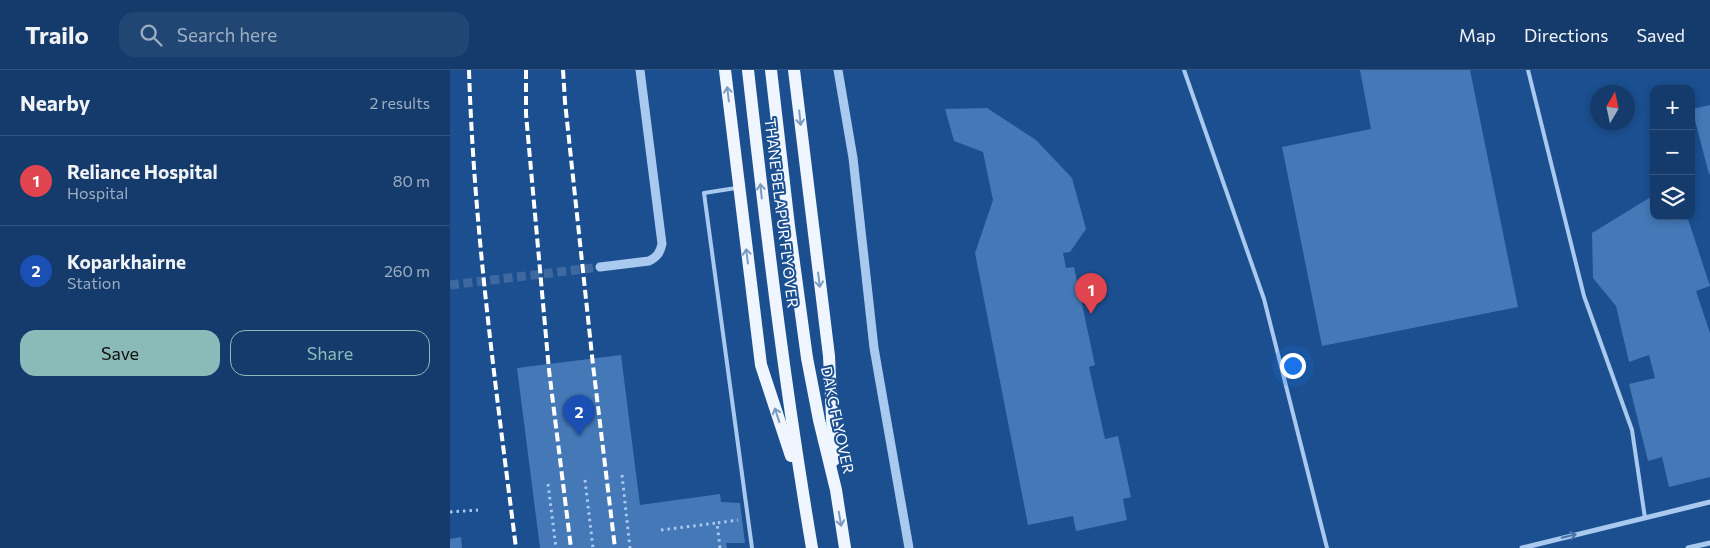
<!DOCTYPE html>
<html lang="en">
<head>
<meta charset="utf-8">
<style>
  :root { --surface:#143b6b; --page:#214673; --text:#f1f3f6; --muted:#9dadc1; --line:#33557e; --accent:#8bbbb9 }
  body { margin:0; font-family:Commissioner,sans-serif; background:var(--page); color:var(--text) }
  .controls { position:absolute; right:15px; top:15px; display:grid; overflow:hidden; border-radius:10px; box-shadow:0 2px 8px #0003 }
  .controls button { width:45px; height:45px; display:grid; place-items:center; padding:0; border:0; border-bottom:1px solid var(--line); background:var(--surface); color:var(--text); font:25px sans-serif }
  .compass { position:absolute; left:1140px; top:15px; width:45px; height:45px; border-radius:50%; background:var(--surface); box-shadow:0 2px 8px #0003; rotate:9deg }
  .you { position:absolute; left:842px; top:295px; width:18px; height:18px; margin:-12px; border:4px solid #fff; border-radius:50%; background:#1a73e8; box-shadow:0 0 0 8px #1a73e833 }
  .badge { display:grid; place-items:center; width:32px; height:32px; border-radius:50%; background:var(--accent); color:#fff; font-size:16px; font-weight:700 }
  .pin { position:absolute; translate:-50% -41px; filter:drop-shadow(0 1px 2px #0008) }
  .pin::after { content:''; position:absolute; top:26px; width:18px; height:15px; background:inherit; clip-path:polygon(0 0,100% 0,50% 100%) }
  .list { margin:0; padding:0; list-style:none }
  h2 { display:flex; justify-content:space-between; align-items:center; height:65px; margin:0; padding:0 20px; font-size:21px }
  h2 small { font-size:16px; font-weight:400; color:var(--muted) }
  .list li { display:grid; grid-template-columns:32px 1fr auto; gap:15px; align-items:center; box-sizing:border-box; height:90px; padding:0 20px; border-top:1px solid var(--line) }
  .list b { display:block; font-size:19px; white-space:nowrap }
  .list p { margin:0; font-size:16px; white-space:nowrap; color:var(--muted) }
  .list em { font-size:16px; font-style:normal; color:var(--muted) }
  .actions { display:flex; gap:10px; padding:15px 20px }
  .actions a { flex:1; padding:11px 0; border:1px solid var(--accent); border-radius:15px; text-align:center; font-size:18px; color:var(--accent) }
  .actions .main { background:var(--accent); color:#111 }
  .icon { flex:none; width:28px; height:28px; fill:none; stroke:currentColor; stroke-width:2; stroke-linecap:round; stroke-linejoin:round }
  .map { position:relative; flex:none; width:1260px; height:478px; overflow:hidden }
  header { display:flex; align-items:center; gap:30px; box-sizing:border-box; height:70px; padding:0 25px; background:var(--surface); border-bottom:1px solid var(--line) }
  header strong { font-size:24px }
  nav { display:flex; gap:28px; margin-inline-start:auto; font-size:18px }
  .search { width:350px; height:45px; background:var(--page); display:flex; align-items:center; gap:12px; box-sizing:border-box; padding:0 18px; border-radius:15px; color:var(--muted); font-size:19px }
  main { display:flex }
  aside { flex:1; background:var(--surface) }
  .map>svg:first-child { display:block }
  .building { fill:#4478b7 }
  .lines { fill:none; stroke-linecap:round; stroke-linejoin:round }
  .tertiary-tunnel { stroke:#3d69a0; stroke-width:9; stroke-dasharray:9 4.5; stroke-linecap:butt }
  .path { stroke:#a9c9ee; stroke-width:3; stroke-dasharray:2.5 4; stroke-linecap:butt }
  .service { stroke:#a9c9ee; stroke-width:4 }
  .minor { stroke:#a9c9ee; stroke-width:5 }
  .tertiary { stroke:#a9c9ee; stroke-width:9 }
  .primary { stroke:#f0f6ff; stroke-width:12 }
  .rail { stroke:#fff; stroke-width:4; stroke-dasharray:9 4; stroke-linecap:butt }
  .oneway { stroke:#7b9ac1 }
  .oneway2 { stroke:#4674ac }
  .labels { text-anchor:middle; stroke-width:4; stroke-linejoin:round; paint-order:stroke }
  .street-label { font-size:15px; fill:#fff; stroke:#1b4f8f }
</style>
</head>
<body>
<header>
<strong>Trailo</strong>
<div class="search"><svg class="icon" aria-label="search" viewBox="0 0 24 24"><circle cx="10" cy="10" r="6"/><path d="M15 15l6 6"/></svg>Search here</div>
<nav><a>Map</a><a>Directions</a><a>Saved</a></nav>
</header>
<main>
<aside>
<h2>Nearby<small>2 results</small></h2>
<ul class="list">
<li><span class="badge" style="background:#e0444e">1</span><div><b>Reliance Hospital</b><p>Hospital</p></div><em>80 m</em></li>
<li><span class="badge" style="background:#1a4fb4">2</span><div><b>Koparkhairne</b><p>Station</p></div><em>260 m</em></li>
</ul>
<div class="actions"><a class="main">Save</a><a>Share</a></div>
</aside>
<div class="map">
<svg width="1260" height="478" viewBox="0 0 1260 478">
  <rect width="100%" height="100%" fill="#1b4f8f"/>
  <g class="building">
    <polygon points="910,0 1020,0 1068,237 872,276 832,77 921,59"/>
    <polygon points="1260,35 1260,104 1259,104 1242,39"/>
    <polygon points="537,38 586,70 622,108 636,159 620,182 613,183 616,198 624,197 645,295 639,297 655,369 668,366 681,427 673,429 677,450 626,461 623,446 578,455 525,183 543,130 533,82 504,71 495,39"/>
    <polygon points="1204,125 1204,146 1237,146 1260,216 1246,221 1260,263 1260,407 1219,417 1212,387 1198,391 1179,314 1205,308 1199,285 1179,292 1166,236 1143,208 1142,163"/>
    <polygon points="171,285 190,435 270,424 271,432 290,433 295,473 276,473 277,478 90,478 67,298"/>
    <polygon points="11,467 12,478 0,478 0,469"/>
  </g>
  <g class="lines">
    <polyline class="tertiary-tunnel" points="0,215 150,197"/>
    <g class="path">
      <polyline points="172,405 180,478"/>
      <polyline points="135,410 143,478"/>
      <polyline points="98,414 106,478"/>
      <polyline points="0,442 28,440"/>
      <polyline points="211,460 267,453"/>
      <polyline points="270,478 267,453 288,450"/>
    </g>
    <g class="service">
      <polyline points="734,0 814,229 877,478"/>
      <polyline points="1078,0 1134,226 1182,360 1195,448"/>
      <polyline points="286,118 254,123 302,478"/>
    </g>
    <g class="minor">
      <polyline points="1072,478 1260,432"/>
      <polyline points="1238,478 1260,473"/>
    </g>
    <g class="tertiary">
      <polyline points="388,0 403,88 424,278 459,478"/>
      <path d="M150,197l49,-6c8,-4 11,-8 13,-17l-22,-174"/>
    </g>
    <g class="primary">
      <polyline points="275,0 311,295 341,386"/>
      <path d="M298,0c18,160 37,319 64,478"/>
      <polyline points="321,0 339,156 357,288 369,350 386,420 395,478"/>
      <polyline points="344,0 379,286 384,390"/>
    </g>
    <g class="rail">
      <path d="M19,0c5,160 27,319 47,478"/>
      <polyline points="76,0 76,44 99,300 121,478"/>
      <polyline points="113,0 115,32 143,295 165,478"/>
    </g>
  </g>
  <defs><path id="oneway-shaft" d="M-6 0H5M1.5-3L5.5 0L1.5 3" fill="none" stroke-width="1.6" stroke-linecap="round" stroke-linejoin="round" transform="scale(1.25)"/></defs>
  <g class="oneway">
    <use href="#oneway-shaft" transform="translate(278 24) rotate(-97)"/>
    <use href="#oneway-shaft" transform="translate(350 48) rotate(84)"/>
    <use href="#oneway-shaft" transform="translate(311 121) rotate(-96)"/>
    <use href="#oneway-shaft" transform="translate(297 186) rotate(-97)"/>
    <use href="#oneway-shaft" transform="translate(369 210) rotate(83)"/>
    <use href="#oneway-shaft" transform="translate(327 345) rotate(-108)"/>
    <use href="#oneway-shaft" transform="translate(390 449) rotate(80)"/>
  </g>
  <use class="oneway2" href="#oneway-shaft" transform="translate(1119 466) rotate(-14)"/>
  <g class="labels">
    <g class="street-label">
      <text transform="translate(331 143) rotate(83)" y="5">THANE BELAPUR FLYOVER</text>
      <text transform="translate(387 350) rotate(78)" y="5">DAKC FLYOVER</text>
    </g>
  </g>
</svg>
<div class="controls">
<button>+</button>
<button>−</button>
<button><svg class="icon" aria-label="layers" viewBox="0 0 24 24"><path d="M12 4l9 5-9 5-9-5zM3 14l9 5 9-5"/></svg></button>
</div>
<svg class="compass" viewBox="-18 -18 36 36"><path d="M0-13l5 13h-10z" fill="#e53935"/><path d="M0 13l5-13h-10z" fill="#9dadc1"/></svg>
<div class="you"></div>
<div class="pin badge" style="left:641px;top:244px;background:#e0444e">1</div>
<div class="pin badge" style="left:129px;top:366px;background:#1a4fb4">2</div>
</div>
</main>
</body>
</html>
